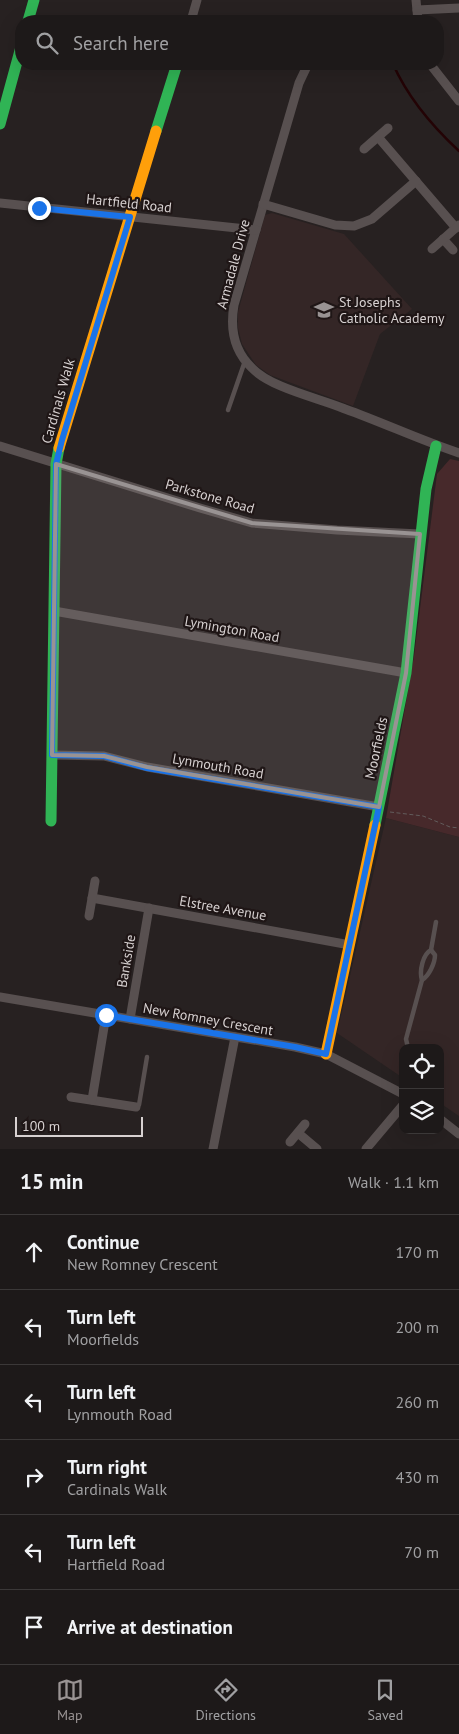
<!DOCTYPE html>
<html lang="en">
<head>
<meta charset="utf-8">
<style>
  :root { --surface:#1d1919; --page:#2a2626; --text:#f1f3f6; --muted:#a0a0a2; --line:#3b3838; --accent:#999393 }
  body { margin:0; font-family:"PT Sans",sans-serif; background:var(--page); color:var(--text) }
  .controls { position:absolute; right:15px; bottom:15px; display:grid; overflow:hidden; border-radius:10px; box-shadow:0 5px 20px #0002 }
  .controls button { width:45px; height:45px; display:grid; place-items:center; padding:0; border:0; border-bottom:1px solid var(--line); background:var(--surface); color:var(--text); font:25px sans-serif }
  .scale { position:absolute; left:15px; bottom:12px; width:128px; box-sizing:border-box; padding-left:5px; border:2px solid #d7d1d1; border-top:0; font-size:14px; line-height:18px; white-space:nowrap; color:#d7d1d1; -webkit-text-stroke:4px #1f1616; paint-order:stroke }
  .stop { position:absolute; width:15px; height:15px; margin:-11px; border:4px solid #1a73e8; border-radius:50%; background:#fff }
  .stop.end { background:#1a73e8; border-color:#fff; box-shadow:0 1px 5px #0008 }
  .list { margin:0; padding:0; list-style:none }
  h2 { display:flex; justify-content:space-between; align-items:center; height:65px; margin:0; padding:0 20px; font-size:21px }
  h2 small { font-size:16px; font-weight:400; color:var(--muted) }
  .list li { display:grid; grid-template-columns:32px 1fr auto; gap:15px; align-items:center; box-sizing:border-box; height:75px; padding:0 20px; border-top:1px solid var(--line) }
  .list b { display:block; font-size:19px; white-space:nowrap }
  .list p { margin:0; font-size:16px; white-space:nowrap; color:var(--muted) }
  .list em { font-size:16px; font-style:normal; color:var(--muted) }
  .icon { flex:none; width:28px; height:28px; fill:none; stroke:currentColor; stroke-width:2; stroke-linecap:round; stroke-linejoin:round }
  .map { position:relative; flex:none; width:459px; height:1149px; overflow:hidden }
  .search { position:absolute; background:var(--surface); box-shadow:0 5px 20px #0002; left:15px; right:15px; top:15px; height:55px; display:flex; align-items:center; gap:12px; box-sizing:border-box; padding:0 18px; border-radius:20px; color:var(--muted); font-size:19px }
  .sheet { height:515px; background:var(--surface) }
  nav { display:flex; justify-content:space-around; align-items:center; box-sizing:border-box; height:70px; border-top:1px solid var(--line); background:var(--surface); font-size:14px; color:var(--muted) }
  nav a { display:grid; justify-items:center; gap:2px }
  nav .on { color:var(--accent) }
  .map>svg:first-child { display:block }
  .built { fill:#342626 }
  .green { fill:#47292b }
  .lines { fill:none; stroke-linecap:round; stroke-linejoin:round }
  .stream { stroke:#230305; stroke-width:2.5 }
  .path { stroke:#625c5c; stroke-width:1; stroke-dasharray:4 2.5; stroke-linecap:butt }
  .lane { stroke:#585050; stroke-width:4.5 }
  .street { stroke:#585050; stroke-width:9 }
  .fast { stroke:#30b455; stroke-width:11 }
  .slow { stroke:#ff9f0a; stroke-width:11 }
  .route { stroke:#1a73e8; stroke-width:6 }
  .marked { fill:#999393; fill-opacity:0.2; stroke:#999393; stroke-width:4; stroke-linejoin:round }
  .labels { text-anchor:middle; stroke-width:4.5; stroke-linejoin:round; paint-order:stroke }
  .street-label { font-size:14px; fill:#d7d1d1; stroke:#1f1616 }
  .poi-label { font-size:14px; fill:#d7d1d1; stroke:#1f1616; text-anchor:start }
</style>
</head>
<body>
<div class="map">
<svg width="459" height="1149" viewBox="0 0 459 1149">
  <rect width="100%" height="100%" fill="#272121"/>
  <g class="built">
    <polygon points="272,213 344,234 412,309 380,334 353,406 270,375 256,365 242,344 238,328 238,312 265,215"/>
    <polygon points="386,818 459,837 459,1116 440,1103 440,1048 403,1048 403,1078 337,1033"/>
  </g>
  <polygon class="green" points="450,459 459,461 459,837 386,818 414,656 437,474"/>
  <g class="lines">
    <path class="stream" d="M393,64c15,34 39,62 66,87"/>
    <polyline class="path" points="390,812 423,816 450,827 459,828"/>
    <g class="lane">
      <polyline points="228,410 245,361"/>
      <path d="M422,980c7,-4 13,-17 13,-25l-4,-5"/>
      <path d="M408,1048l-2,-9 16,-59c-3,-9 1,-26 9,-30l5,-28"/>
      <polyline points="136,1107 139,1105 147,1057"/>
    </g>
    <g class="street">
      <polyline points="416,0 418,21"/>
      <polyline points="417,10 459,8"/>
      <polyline points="191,21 197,0"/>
      <path d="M308,64l-9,19 -65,222c-4,23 0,46 18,63 19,20 67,30 93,41 39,14 75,31 114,44"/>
      <polyline points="430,64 459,101"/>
      <polyline points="378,137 456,228"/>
      <polyline points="364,149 388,128"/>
      <polyline points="0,203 256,230"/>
      <polyline points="263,204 335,225 354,226 372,219 416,181"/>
      <polyline points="443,239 453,250"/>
      <polyline points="432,249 459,225"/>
      <polyline points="0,446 200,508 252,523 337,530 420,534"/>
      <polyline points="54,611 406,673"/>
      <polyline points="52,755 104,756 147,767 379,807"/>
      <polyline points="92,898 350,945"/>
      <polyline points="89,916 95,881"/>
      <polyline points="0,997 295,1047 326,1054 403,1094"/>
      <polyline points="130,1019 149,908"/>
      <polyline points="71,1097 136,1107"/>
      <polyline points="92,1100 106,1015"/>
      <polyline points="440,1119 459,1134"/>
      <polyline points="298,1133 317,1149"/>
      <polyline points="290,1142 305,1124"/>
      <polyline points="213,1149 235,1037"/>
      <polyline points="366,1149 403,1105"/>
    </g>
    <g class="fast">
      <polyline points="28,21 34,0"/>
      <polyline points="0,124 21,47"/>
      <polyline points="156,131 177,64"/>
      <polyline points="51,821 56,464 59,448"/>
      <polyline points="375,825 406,673 426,489 436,446"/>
    </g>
    <g class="slow">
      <polyline points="59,448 156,131"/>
      <polyline points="326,1054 375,825"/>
    </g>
  </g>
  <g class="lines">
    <polyline class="route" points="39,208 130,217 62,440 56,464 52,755 104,756 147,768 379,807 326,1054 295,1047 106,1015"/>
  </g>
  <path class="marked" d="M56,464l196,59 168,11 -14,139 -27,134 -232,-40 -43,-11 -52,-1z"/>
  <defs>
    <symbol id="school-bare" viewBox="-9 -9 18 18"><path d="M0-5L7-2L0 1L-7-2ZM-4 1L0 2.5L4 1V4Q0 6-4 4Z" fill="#999393" stroke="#1f1616" stroke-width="2.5" paint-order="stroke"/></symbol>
  </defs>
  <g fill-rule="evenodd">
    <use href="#school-bare" x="310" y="296" width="28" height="28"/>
  </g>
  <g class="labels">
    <g class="street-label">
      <text transform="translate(129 203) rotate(6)" y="5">Hartfield Road</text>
      <text transform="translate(233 264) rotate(-75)" y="5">Armadale Drive</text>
      <text transform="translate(58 401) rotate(-74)" y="5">Cardinals Walk</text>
      <text transform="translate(210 496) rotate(16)" y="5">Parkstone Road</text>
      <text transform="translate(232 629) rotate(10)" y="5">Lymington Road</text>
      <text transform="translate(376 748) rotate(-78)" y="5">Moorfields</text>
      <text transform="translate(218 766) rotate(10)" y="5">Lynmouth Road</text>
      <text transform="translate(223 908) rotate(10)" y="5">Elstree Avenue</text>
      <text transform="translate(126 961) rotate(-80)" y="5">Bankside</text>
      <text transform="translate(208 1019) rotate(10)" y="5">New Romney Crescent</text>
    </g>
    <g class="poi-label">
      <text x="339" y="307">St Josephs<tspan x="339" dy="16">Catholic Academy</tspan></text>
    </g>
  </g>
</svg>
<div class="controls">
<button><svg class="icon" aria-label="locate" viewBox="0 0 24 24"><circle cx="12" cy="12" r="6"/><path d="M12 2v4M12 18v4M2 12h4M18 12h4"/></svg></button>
<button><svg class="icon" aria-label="layers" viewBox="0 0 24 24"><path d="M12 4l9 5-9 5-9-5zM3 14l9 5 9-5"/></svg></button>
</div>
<div class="scale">100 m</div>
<div class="stop" style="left:106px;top:1015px"></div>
<div class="stop end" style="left:39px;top:208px"></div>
<div class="search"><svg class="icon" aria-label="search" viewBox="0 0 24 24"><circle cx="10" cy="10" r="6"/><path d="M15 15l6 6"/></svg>Search here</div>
</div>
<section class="sheet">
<h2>15 min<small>Walk · 1.1 km</small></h2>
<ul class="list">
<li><svg class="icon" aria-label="ahead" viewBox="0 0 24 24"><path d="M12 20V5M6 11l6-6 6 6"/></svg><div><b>Continue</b><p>New Romney Crescent</p></div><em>170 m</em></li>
<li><svg class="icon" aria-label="left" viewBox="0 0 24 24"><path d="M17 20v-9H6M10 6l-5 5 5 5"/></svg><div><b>Turn left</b><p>Moorfields</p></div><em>200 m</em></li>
<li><svg class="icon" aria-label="left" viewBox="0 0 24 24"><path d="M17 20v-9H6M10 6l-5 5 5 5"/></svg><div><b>Turn left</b><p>Lynmouth Road</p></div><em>260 m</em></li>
<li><svg class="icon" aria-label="right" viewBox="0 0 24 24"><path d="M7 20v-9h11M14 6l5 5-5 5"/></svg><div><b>Turn right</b><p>Cardinals Walk</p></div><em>430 m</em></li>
<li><svg class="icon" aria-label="left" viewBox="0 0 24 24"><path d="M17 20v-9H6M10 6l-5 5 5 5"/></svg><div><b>Turn left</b><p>Hartfield Road</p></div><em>70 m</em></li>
<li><svg class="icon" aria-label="arrive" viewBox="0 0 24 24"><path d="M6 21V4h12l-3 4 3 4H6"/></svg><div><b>Arrive at destination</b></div></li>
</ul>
</section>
<nav>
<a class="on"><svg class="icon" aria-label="map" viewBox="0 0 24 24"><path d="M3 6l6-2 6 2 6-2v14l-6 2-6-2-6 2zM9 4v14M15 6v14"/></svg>Map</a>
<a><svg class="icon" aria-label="directions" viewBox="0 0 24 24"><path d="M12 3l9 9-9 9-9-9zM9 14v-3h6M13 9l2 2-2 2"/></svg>Directions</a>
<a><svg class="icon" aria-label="saved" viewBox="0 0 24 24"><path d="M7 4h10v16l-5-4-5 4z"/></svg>Saved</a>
</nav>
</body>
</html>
